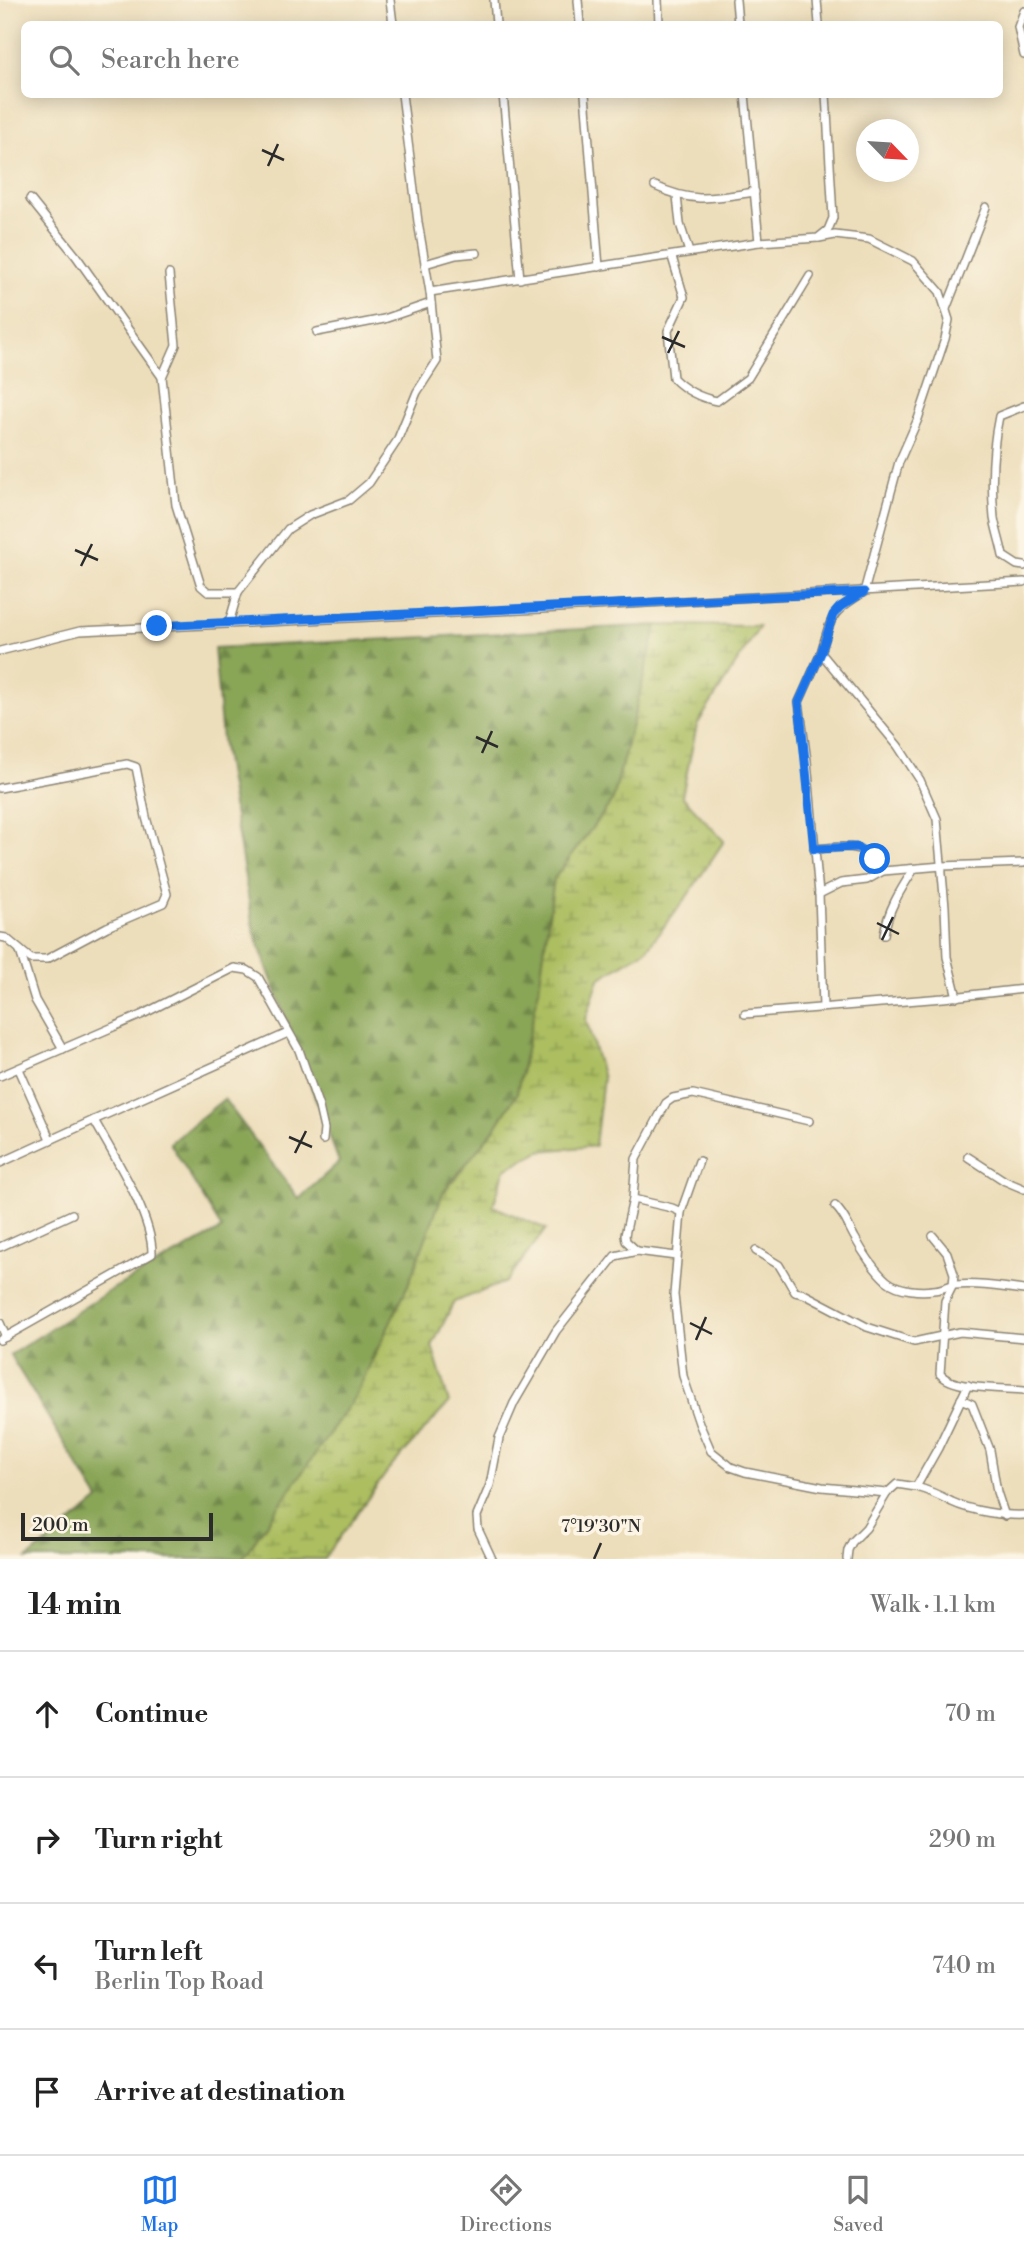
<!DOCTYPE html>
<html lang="en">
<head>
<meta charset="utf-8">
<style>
  :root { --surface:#fff; --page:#f2f2f2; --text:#222; --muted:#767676; --line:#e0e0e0; --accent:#1a73e8 }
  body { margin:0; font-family:"Libre Bodoni",serif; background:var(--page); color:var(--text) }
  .compass { position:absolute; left:856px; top:119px; width:63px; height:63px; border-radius:50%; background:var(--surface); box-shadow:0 4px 18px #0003; rotate:115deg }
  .scale { position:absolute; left:21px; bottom:18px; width:192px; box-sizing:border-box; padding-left:7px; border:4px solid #2b2b2b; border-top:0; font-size:19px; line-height:24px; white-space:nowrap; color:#2b2b2b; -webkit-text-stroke:5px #fcf5e5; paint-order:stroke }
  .stop { position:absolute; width:21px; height:21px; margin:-16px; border:5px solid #1a73e8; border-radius:50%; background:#fff }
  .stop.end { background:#1a73e8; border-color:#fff; box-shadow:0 2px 7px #0008 }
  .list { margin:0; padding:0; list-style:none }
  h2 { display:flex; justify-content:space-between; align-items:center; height:91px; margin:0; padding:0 28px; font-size:30px }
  h2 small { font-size:23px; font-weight:400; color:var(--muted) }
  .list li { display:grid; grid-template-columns:46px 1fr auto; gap:21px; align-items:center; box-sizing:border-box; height:126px; padding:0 28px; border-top:2px solid var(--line) }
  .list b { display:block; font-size:26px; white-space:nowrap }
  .list p { margin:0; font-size:23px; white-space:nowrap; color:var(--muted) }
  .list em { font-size:23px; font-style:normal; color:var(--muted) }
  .icon { flex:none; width:38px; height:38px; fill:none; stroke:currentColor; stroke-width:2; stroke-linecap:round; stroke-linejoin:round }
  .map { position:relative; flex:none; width:1024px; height:1559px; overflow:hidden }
  .search { position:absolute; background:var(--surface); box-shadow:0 4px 18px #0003; left:21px; right:21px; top:21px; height:77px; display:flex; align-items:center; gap:18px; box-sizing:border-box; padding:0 24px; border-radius:10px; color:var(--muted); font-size:26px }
  .sheet { height:595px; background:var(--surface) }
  nav { display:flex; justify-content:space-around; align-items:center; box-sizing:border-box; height:98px; border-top:2px solid var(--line); background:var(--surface); font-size:19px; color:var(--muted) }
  nav a { display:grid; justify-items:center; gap:4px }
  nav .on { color:var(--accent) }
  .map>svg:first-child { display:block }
  .forest { fill:url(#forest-firs); stroke:#5a6841; stroke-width:2 }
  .wetland { fill:url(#wetland-marsh); stroke:#6c7446; stroke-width:2 }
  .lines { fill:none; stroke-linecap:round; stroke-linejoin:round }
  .minor-casing { stroke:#8c8473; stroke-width:10 }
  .minor { stroke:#fff; stroke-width:7 }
  .route { stroke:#1a73e8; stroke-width:9 }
  .ticks { fill:none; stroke:#2b2b2b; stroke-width:2.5 }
  .ticks-label { font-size:18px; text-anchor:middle; fill:#2b2b2b; stroke:#fcf5e5; stroke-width:7; stroke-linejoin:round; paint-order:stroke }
</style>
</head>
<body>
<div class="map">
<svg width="1024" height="1559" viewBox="0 0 1024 1559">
  <defs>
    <pattern id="forest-firs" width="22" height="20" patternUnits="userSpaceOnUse" patternTransform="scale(1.75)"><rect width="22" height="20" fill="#89a557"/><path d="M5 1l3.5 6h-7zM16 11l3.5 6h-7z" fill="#708748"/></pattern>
    <pattern id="wetland-marsh" width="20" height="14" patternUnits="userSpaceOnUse" patternTransform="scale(1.75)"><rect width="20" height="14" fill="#acbe61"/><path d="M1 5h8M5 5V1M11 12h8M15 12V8" fill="none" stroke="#8c9b50"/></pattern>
  </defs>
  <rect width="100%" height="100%" fill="#fcf5e5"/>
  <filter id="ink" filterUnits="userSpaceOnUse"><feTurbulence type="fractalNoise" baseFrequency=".0143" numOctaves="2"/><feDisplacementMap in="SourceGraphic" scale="14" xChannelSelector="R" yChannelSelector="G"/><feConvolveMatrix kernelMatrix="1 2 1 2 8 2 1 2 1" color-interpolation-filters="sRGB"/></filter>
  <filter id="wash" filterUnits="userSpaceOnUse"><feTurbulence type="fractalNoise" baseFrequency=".00686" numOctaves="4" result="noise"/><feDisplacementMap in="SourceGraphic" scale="28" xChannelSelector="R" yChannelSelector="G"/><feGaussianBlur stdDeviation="1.57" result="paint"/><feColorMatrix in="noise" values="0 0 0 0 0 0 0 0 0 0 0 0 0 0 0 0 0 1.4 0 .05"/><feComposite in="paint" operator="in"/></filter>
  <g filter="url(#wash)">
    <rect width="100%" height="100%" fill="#eddebb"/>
    <polygon class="forest" points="657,625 613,800 554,879 539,989 517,1093 496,1127 443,1193 409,1283 355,1397 242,1559 27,1559 99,1500 10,1355 114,1288 222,1229 170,1143 224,1099 299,1199 339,1162 254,932 222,740 214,648"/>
    <polygon class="wetland" points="657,625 760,626 697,725 682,796 724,841 686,898 646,950 599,979 586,1019 603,1078 595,1146 540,1151 505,1169 493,1206 546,1229 506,1282 454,1302 432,1346 449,1403 390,1468 324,1559 242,1559 355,1397 409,1283 443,1193 496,1127 517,1093 539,989 554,879 613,800"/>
  </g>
  <g filter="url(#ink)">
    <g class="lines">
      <defs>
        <g id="minor">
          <polyline points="390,0 393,24"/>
          <polyline points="494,0 496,24"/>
          <polyline points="578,0 580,24"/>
          <polyline points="658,0 659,24"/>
          <polyline points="736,0 738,24"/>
          <polyline points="817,0 819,24"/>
          <polyline points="1024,11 1018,27 1024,55"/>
          <polyline points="503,94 520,279"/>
          <polyline points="585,94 599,267"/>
          <polyline points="745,94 759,242"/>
          <path d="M655,186c39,18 59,12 100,6"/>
          <polyline points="677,196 680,224 689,252"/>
          <polyline points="30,199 76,256 162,377"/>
          <path d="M819,238l16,-3 34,4 44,22 27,31 9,28 -4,19 -27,80 -19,43 -35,130c-34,21 -32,23 -43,61"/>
          <path d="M672,257l12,40 -16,34 5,47c12,12 28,20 44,23l31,-23 62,-102"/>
          <polyline points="425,264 456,255 477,253"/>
          <polyline points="169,274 176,345 162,377 176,505 201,586 208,592 238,592"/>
          <polyline points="430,292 759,242 818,238 828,230 833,218 826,94"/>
          <polyline points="946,309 986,207"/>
          <polyline points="317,332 384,319 431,303"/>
          <path d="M1024,406l-25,10c-7,33 -8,68 -5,102 2,12 7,26 9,38l14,9 7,1"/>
          <polyline points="229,623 238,592 288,529 310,515 349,500 369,483 397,441 417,392 437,361 430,292 418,222 402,94"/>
          <polyline points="0,651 80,631 541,609 1024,582"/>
          <polyline points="0,788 127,764 136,767 146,817 167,894 163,903 107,927 47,959 31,959 6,938 0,937"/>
          <path d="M814,849c32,-2 49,-9 69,22l-16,9 -26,3 -22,11"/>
          <polyline points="883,871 942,866 1024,863"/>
          <path d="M884,935c3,-24 17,-46 30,-66"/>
          <polyline points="20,951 35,1000 63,1049"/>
          <polyline points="823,1007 819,894 807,761 799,702 821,653 898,746 920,780 937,819 945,907 947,957 957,997"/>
          <polyline points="745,1014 943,998 1024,989"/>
          <polyline points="19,1069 50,1139"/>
          <polyline points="0,1076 141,1015 234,968 247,970 258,977 299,1050 319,1107 324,1129 323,1140"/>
          <polyline points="968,1157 1005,1181 1024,1189"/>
          <polyline points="699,1161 681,1212 674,1295 683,1376 699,1423 711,1451 731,1467 745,1472 822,1487 887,1493"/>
          <polyline points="0,1163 94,1120"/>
          <polyline points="633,1199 625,1235 626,1241 637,1251"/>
          <path d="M835,1206c10,9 13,20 20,32 7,13 20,33 32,43 11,9 33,11 46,9 8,0 14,-4 21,-5 24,-2 47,2 70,5"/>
          <polyline points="681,1212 672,1208 633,1199 636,1159 666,1103 673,1098 693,1094 809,1121"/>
          <path d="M933,1236l14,17 7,21 -1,11 -8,16 -5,73c14,16 62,14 84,16"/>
          <polyline points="0,1247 72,1214"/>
          <polyline points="756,1251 779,1265 795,1292 804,1294 867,1327 914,1342 960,1332 1024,1338"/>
          <polyline points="0,1323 6,1337"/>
          <path d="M0,1340l152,-86c1,-38 -40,-101 -58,-134l194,-87"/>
          <polyline points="961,1399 972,1404 990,1450 997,1492 1005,1516"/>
          <path d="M916,1487c15,4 23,8 36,15 19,9 52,14 72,13"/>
          <polyline points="492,1559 478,1529 477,1516 490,1485 499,1438 514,1403 556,1331 615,1256 637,1251 676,1256"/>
          <polyline points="847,1559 848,1550 852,1542 866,1528 887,1493 897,1484 916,1487 938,1448 968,1385"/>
        </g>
      </defs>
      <use href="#minor" class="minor-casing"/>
      <use href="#minor" class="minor"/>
    </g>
  </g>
  <g class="lines" filter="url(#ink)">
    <polyline class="route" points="157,626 864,592 840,607 833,615 821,653 799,702 814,849 857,847 875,859"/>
  </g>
  <path class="ticks" d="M262,150l22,10M268,166l10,-22M662,337l23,10M668,353l11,-22M75,550l23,10M81,566l11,-22M476,737l22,10M482,753l10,-22M877,923l22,11M882,940l11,-23M289,1137l23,10M295,1153l11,-22M690,1323l22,11M696,1340l10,-23M594,1559l7,-16"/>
  <g class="ticks-label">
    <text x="601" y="1532">7°19'30"N</text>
  </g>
</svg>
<svg class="compass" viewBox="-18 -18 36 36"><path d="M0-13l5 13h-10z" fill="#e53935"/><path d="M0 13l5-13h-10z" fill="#767676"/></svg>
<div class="scale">200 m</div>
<div class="stop" style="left:875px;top:859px"></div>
<div class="stop end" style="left:157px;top:626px"></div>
<div class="search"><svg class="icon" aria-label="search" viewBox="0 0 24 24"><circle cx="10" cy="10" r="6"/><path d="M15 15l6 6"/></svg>Search here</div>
</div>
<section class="sheet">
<h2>14 min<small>Walk · 1.1 km</small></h2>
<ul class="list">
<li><svg class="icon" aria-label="ahead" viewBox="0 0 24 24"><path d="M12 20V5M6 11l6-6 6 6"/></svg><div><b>Continue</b></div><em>70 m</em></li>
<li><svg class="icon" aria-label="right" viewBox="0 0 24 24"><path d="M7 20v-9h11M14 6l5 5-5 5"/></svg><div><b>Turn right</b></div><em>290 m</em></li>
<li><svg class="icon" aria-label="left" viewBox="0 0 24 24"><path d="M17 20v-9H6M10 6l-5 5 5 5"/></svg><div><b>Turn left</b><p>Berlin Top Road</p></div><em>740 m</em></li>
<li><svg class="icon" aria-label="arrive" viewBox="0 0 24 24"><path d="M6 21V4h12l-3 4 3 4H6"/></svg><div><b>Arrive at destination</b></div></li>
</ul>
</section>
<nav>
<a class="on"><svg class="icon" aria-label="map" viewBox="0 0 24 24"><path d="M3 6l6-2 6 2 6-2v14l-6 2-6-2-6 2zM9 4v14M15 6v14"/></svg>Map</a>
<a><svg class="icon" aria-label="directions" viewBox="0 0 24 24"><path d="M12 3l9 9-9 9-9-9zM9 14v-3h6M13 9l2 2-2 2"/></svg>Directions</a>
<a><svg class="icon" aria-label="saved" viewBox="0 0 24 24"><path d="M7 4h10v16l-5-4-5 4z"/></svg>Saved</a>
</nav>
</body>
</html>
